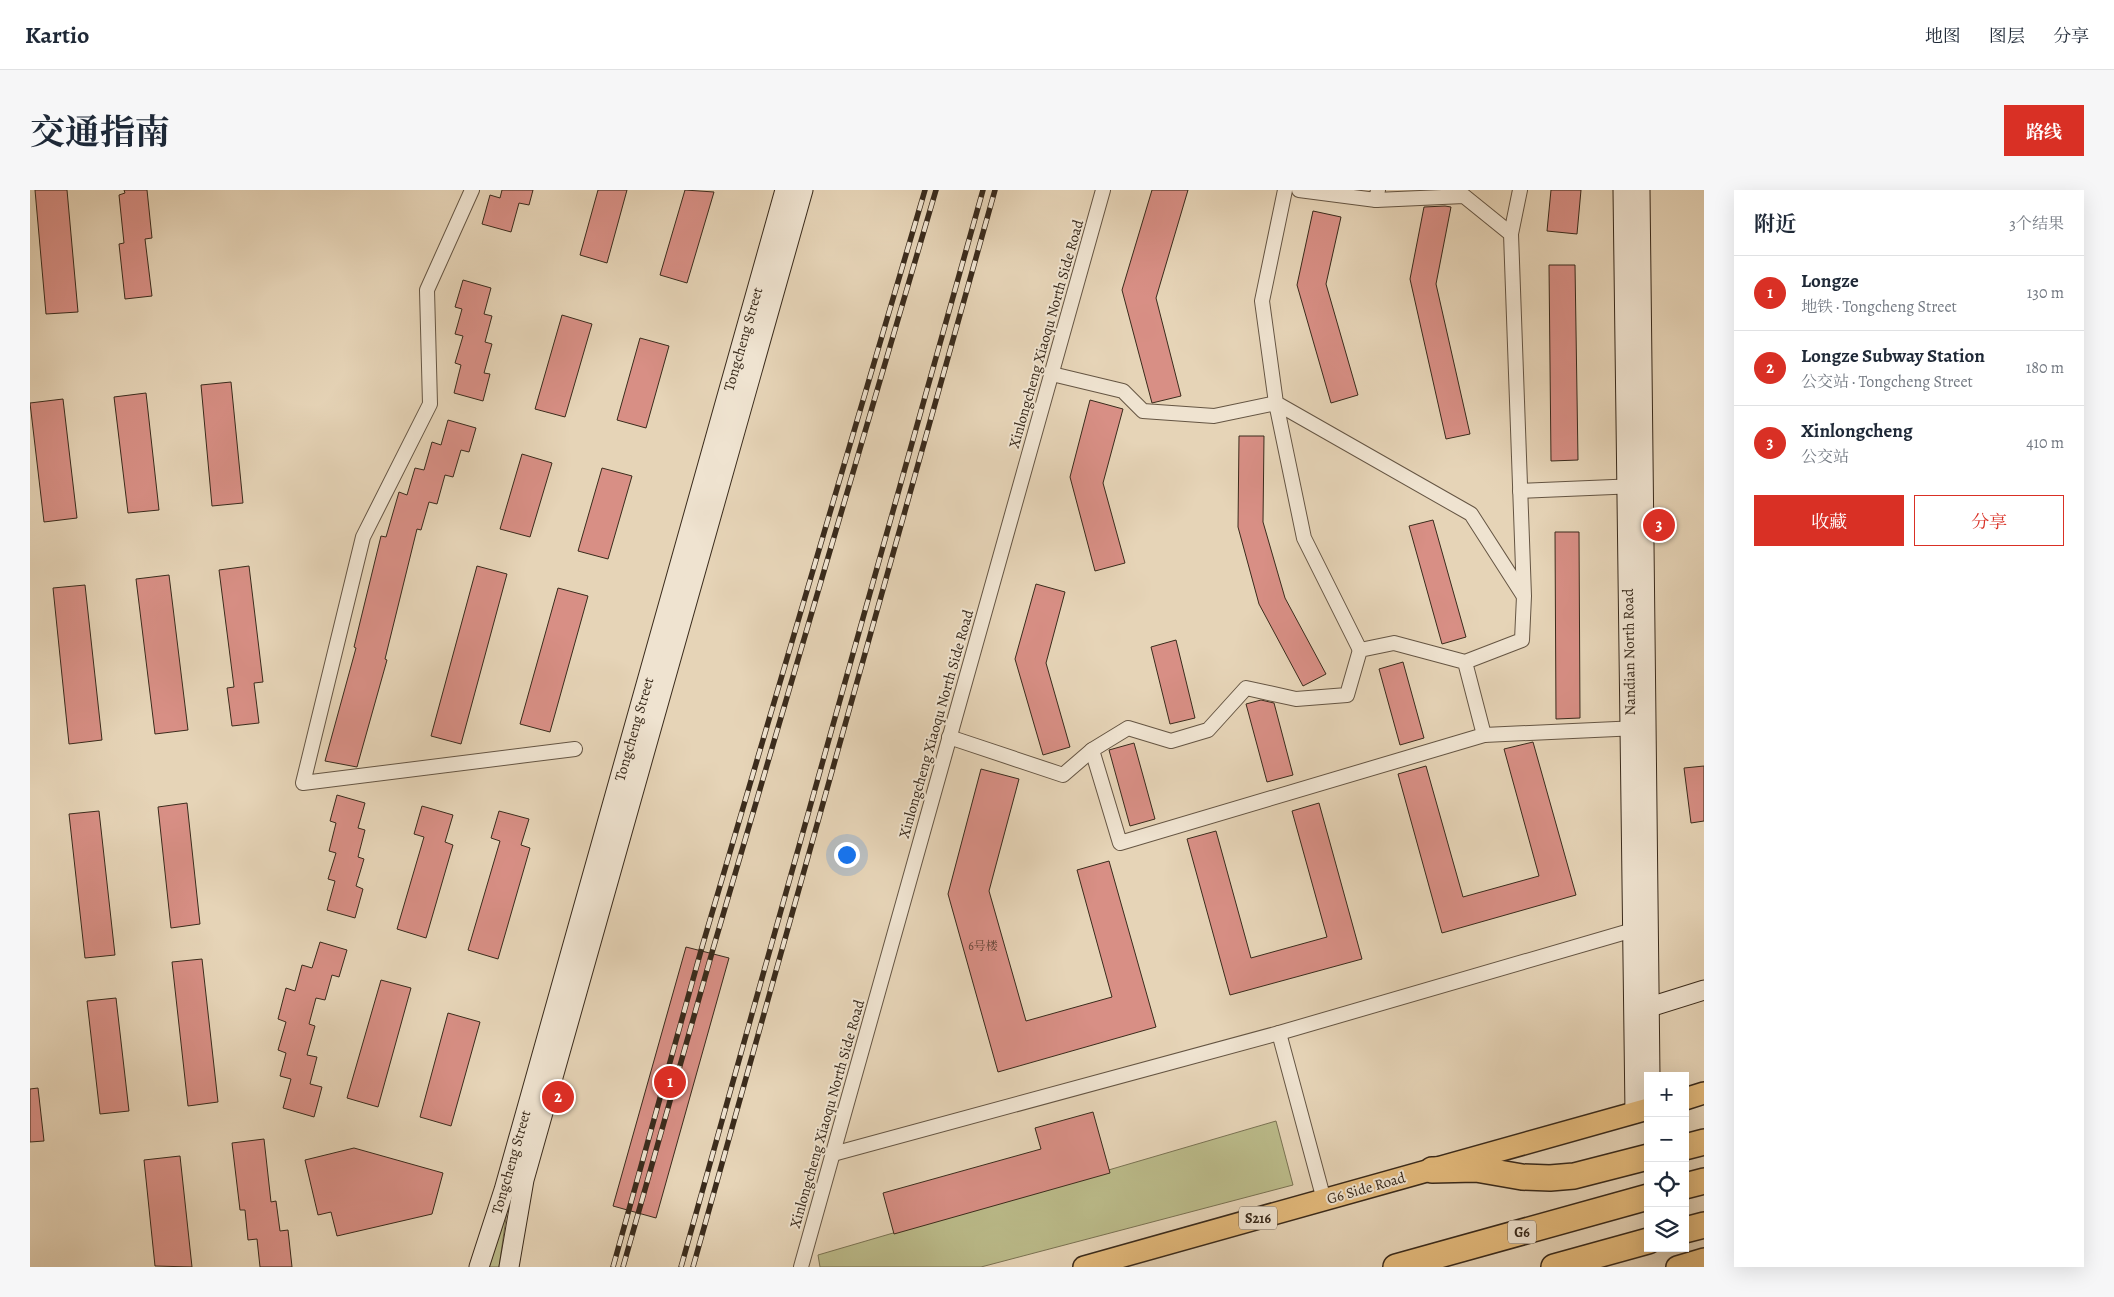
<!DOCTYPE html>
<html lang="zh">
<head>
<meta charset="utf-8">
<style>
  :root { --surface:#fff; --page:#f6f6f7; --text:#1f2937; --muted:#747a83; --line:#e0e1e3; --accent:#d93025 }
  body { margin:0; font-family:Alegreya,"Noto Serif SC",serif; background:var(--page); color:var(--text) }
  .controls { position:absolute; right:15px; bottom:15px; display:grid; overflow:hidden; border-radius:0px; box-shadow:0 5px 20px #0002 }
  .controls button { width:45px; height:45px; display:grid; place-items:center; padding:0; border:0; border-bottom:1px solid var(--line); background:var(--surface); color:var(--text); font:25px sans-serif }
  .you { position:absolute; left:816px; top:664px; width:18px; height:18px; margin:-12px; border:4px solid #fff; border-radius:50%; background:#1a73e8; box-shadow:0 0 0 8px #1a73e833 }
  .badge { display:grid; place-items:center; width:32px; height:32px; border-radius:50%; background:var(--accent); color:#fff; font-size:16px; font-weight:700 }
  .pin { position:absolute; translate:-50% -50%; border:2px solid #fff; box-shadow:0 1px 5px #0006 }
  .list { margin:0; padding:0; list-style:none }
  h2 { display:flex; justify-content:space-between; align-items:center; height:65px; margin:0; padding:0 20px; font-size:21px }
  h2 small { font-size:16px; font-weight:400; color:var(--muted) }
  .list li { display:grid; grid-template-columns:32px 1fr auto; gap:15px; align-items:center; box-sizing:border-box; height:75px; padding:0 20px; border-top:1px solid var(--line) }
  .list b { display:block; font-size:19px; white-space:nowrap }
  .list p { margin:0; font-size:16px; white-space:nowrap; color:var(--muted) }
  .list em { font-size:16px; font-style:normal; color:var(--muted) }
  .actions { display:flex; gap:10px; padding:15px 20px }
  .actions a { flex:1; padding:11px 0; border:1px solid var(--accent); border-radius:0px; text-align:center; font-size:18px; color:var(--accent) }
  .actions .main { background:var(--accent); color:#fff }
  .icon { flex:none; width:28px; height:28px; fill:none; stroke:currentColor; stroke-width:2; stroke-linecap:round; stroke-linejoin:round }
  .map { position:relative; flex:none; width:1674px; height:1077px; overflow:hidden; border-radius:0px }
  header { display:flex; align-items:center; gap:30px; box-sizing:border-box; height:70px; padding:0 25px; background:var(--surface); border-bottom:1px solid var(--line) }
  header strong { font-size:24px }
  nav { display:flex; gap:28px; margin-inline-start:auto; font-size:18px }
  .intro { display:flex; align-items:center; justify-content:space-between; box-sizing:border-box; height:120px; padding:0 30px }
  h1 { margin:0; font-size:35px }
  .button { padding:12px 22px; border-radius:0px; background:var(--accent); color:#fff; font-size:18px; font-weight:700 }
  main { display:flex; gap:30px; padding:0 30px }
  aside { flex:1; background:var(--surface); border-radius:0px; box-shadow:0 5px 20px #0002 }
  .map>svg:first-child { display:block }
  .green { fill:#bbbb8a; stroke:#7a7353 }
  .building { fill:#d88f85; stroke:#3a2b1c }
  .lines { fill:none; stroke-linecap:round; stroke-linejoin:round }
  .minor-casing { stroke:#655543; stroke-width:16 }
  .secondary-casing { stroke:#3a2b1c; stroke-width:21 }
  .primary-casing { stroke:#3a2b1c; stroke-width:24 }
  .motorway-casing { stroke:#3a2b1c; stroke-width:28 }
  .minor { stroke:#efe3d0; stroke-width:14 }
  .secondary { stroke:#efe3d0; stroke-width:19 }
  .primary { stroke:#e3ba7c; stroke-width:21 }
  .motorway { stroke:#e3ba7c; stroke-width:25 }
  .rail-casing { stroke:#3a2b1c; stroke-width:5.5 }
  .rail { stroke:#efe3d0; stroke-width:4; stroke-dasharray:11; stroke-linecap:butt }
  .labels { text-anchor:middle; stroke-width:4; stroke-linejoin:round; paint-order:stroke }
  .number-label { font-size:12px; fill:#624436 }
  .shield { fill:#efe3d0; stroke:#706252; stroke-width:1 }
  .shield-label { font-size:14px; font-weight:bold; fill:#3a2b1c }
  .street-label { font-size:15px; fill:#3a2b1c; stroke:#efe3d0 }
</style>
</head>
<body>
<header>
<strong>Kartio</strong>
<nav><a>地图</a><a>图层</a><a>分享</a></nav>
</header>
<div class="intro"><h1>交通指南</h1><a class="button">路线</a></div>
<main>
<div class="map">
<svg width="1674" height="1077" viewBox="0 0 1674 1077">
  <rect width="100%" height="100%" fill="#e6d4b7"/>
  <filter id="stains"><feTurbulence type="fractalNoise" baseFrequency=".004" numOctaves="4"/><feColorMatrix values="0 0 0 0 .2 0 0 0 0 .09 0 0 0 0 .02 0 0 0 .5 -.17"/></filter>
  <radialGradient id="worn" r=".72"><stop offset=".6" stop-color="#630" stop-opacity="0"/><stop offset="1" stop-color="#630" stop-opacity=".3"/></radialGradient>
  <g class="green">
    <polygon points="1246,931 1263,995 951,1077 790,1077 788,1065"/>
    <polygon points="477,1021 469,1077 459,1077"/>
  </g>
  <g class="building">
    <polygon points="5,0 37,0 48,122 16,124"/>
    <polygon points="94,0 117,0 122,48 115,49 122,106 95,109 89,54 94,53 89,5 95,3"/>
    <polygon points="472,0 503,0 499,15 489,13 481,42 452,34 460,5 470,8"/>
    <polygon points="568,0 597,0 577,73 550,65"/>
    <polygon points="655,0 684,2 657,93 630,85"/>
    <polygon points="1122,0 1158,0 1126,108 1151,206 1122,213 1092,100"/>
    <polygon points="1521,0 1551,0 1547,44 1517,41"/>
    <polygon points="1415,16 1421,17 1406,94 1440,244 1416,249 1380,89 1394,17"/>
    <polygon points="1283,21 1311,27 1296,94 1328,205 1301,213 1267,95"/>
    <polygon points="1519,75 1545,75 1548,270 1521,271"/>
    <polygon points="433,90 461,98 454,124 462,126 455,152 462,154 454,183 460,184 453,211 424,203 431,175 425,173 433,146 425,144 432,119 425,117"/>
    <polygon points="532,125 562,134 535,227 505,219"/>
    <polygon points="610,148 639,156 616,238 587,230"/>
    <polygon points="201,192 213,313 182,316 171,195"/>
    <polygon points="116,203 129,320 98,323 84,207"/>
    <polygon points="33,209 47,328 14,332 0,213"/>
    <polygon points="1060,210 1093,219 1073,293 1095,373 1065,381 1040,287"/>
    <polygon points="418,230 446,238 439,262 431,260 423,287 415,285 407,314 399,312 391,340 387,339 355,469 357,470 327,577 295,571 326,458 324,457 351,346 356,347 369,302 377,305 385,278 394,280 402,252 411,255"/>
    <polygon points="1209,246 1234,246 1233,332 1255,408 1296,484 1273,496 1229,414 1208,337"/>
    <polygon points="492,264 522,273 500,347 470,339"/>
    <polygon points="572,278 602,286 578,369 548,361"/>
    <polygon points="1403,330 1436,447 1412,454 1379,336"/>
    <polygon points="1525,342 1549,342 1550,528 1526,529"/>
    <polygon points="219,376 233,492 224,493 229,533 202,536 197,498 204,497 189,380"/>
    <polygon points="447,376 477,384 431,554 401,546"/>
    <polygon points="139,385 158,540 125,544 106,389"/>
    <polygon points="1006,394 1035,402 1016,473 1040,557 1013,565 985,469"/>
    <polygon points="55,395 72,550 39,554 23,398"/>
    <polygon points="528,398 558,406 520,542 490,534"/>
    <polygon points="1146,450 1165,528 1140,534 1121,457"/>
    <polygon points="1373,472 1394,548 1370,555 1349,479"/>
    <polygon points="1231,510 1244,513 1263,585 1237,592 1216,514"/>
    <polygon points="1503,552 1546,705 1412,743 1368,584 1396,576 1433,707 1509,686 1474,559"/>
    <polygon points="1104,553 1125,629 1100,636 1079,560"/>
    <polygon points="1674,576 1674,631 1661,633 1654,578"/>
    <polygon points="951,579 989,589 959,701 996,831 1082,807 1047,680 1079,671 1126,837 968,882 918,704"/>
    <polygon points="307,605 335,613 328,638 335,640 328,667 334,669 326,696 333,699 325,728 297,720 305,691 298,689 306,663 299,661 306,633 300,631"/>
    <polygon points="157,613 170,734 141,738 128,617"/>
    <polygon points="1289,613 1332,769 1200,805 1157,649 1186,641 1221,768 1297,747 1262,621"/>
    <polygon points="392,616 423,625 415,652 423,655 396,748 367,739 394,647 384,644"/>
    <polygon points="69,621 85,765 55,768 39,624"/>
    <polygon points="469,621 499,629 491,655 500,658 468,769 438,760 470,651 461,648"/>
    <polygon points="290,752 317,760 309,787 302,785 295,810 286,808 279,834 285,836 277,865 287,867 280,894 292,897 284,927 253,918 261,889 250,886 256,863 248,860 256,832 248,829 256,798 265,801 272,775 282,778"/>
    <polygon points="656,757 699,768 626,1028 583,1016"/>
    <polygon points="172,769 188,912 158,916 142,772"/>
    <polygon points="351,790 381,798 348,917 317,908"/>
    <polygon points="86,808 99,921 70,924 57,811"/>
    <polygon points="418,823 450,832 421,936 390,927"/>
    <polygon points="8,898 14,951 0,952 0,899"/>
    <polygon points="1063,922 1080,983 864,1044 853,1003 1011,959 1005,938"/>
    <polygon points="234,949 241,1012 246,1011 250,1041 258,1040 262,1077 230,1077 227,1049 218,1050 215,1020 210,1020 202,953"/>
    <polygon points="324,958 413,983 402,1024 307,1046 301,1022 288,1025 275,970"/>
    <polygon points="150,966 162,1077 125,1076 114,970"/>
  </g>
  <g class="lines">
    <defs>
      <g id="minor">
        <polyline points="442,0 397,100 400,214 333,347 273,593 545,559"/>
        <polyline points="1255,0 1232,111 1246,213 1441,324 1493,405"/>
        <polyline points="1269,0 1346,10 1348,0"/>
        <polyline points="1346,10 1434,6 1481,44 1494,406 1492,450 1435,472 1364,453 1330,460 1317,505 1266,509 1216,498 1178,540 1141,551 1098,538 1062,560 1090,653 1454,545 1435,472"/>
        <polyline points="1481,44 1490,0"/>
        <polyline points="1022,184 1093,201 1113,221 1184,226 1246,213 1274,348 1330,460"/>
        <polyline points="1490,301 1607,296"/>
        <polyline points="1454,545 1608,538"/>
        <polyline points="919,547 1033,585 1062,560"/>
        <polyline points="1249,843 1294,1010"/>
        <polyline points="803,964 1249,843 1610,738"/>
        <polyline points="771,1077 1073,0"/>
      </g>
      <g id="secondary">
        <polyline points="1593,0 1605,923"/>
        <polyline points="1610,0 1620,886"/>
        <polyline points="1607,821 1674,800"/>
        <polyline points="449,1077 474,1000 755,0"/>
        <polyline points="479,1077 494,990 773,0"/>
      </g>
      <g id="primary">
        <polyline points="1655,909 1674,903"/>
        <polyline points="1054,1077 1618,919"/>
        <polyline points="1647,1077 1674,1069"/>
      </g>
      <g id="motorway">
        <polyline points="1655,957 1674,952"/>
        <polyline points="1402,980 1446,979 1492,987 1520,988 1544,986 1618,967"/>
        <polyline points="1655,996 1674,991"/>
        <polyline points="1655,1040 1674,1035"/>
        <polyline points="1366,1077 1618,1007"/>
        <polyline points="1524,1077 1618,1051"/>
      </g>
    </defs>
    <use href="#minor" class="minor-casing"/>
    <use href="#secondary" class="secondary-casing"/>
    <use href="#primary" class="primary-casing"/>
    <use href="#motorway" class="motorway-casing"/>
    <use href="#minor" class="minor"/>
    <use href="#secondary" class="secondary"/>
    <use href="#primary" class="primary"/>
    <use href="#motorway" class="motorway"/>
    <defs>
      <g id="rail">
        <polyline points="583,1077 672,757 895,0"/>
        <polyline points="593,1077 683,759 906,0"/>
        <polyline points="651,1077 953,0"/>
        <polyline points="663,1077 965,0"/>
      </g>
    </defs>
    <use href="#rail" class="rail-casing"/>
    <use href="#rail" class="rail"/>
  </g>
  <g class="labels">
    <g class="number-label">
      <text x="953" y="760">6号楼</text>
    </g>
    <g class="shield">
      <rect x="1209" y="1016.5" width="38" height="23" rx="4"/>
      <rect x="1478" y="1030.5" width="28" height="23" rx="4"/>
    </g>
    <g class="shield-label">
      <text x="1228" y="1033">S216</text>
      <text x="1492" y="1047">G6</text>
    </g>
    <g class="street-label">
      <text transform="translate(1016 144) rotate(-74)" y="5">Xinlongcheng Xiaoqu North Side Road</text>
      <text transform="translate(713 149) rotate(-74)" y="5">Tongcheng Street</text>
      <text transform="translate(1599 462) rotate(-91)" y="5">Nandian North Road</text>
      <text transform="translate(906 534) rotate(-74)" y="5">Xinlongcheng Xiaoqu North Side Road</text>
      <text transform="translate(604 539) rotate(-74)" y="5">Tongcheng Street</text>
      <text transform="translate(797 924) rotate(-74)" y="5">Xinlongcheng Xiaoqu North Side Road</text>
      <text transform="translate(481 972) rotate(-74)" y="5">Tongcheng Street</text>
      <text transform="translate(1336 998) rotate(-16)" y="5">G6 Side Road</text>
    </g>
  </g>
  <rect width="100%" height="100%" filter="url(#stains)"/>
  <rect width="100%" height="100%" fill="url(#worn)"/>
</svg>
<div class="controls">
<button>+</button>
<button>−</button>
<button><svg class="icon" aria-label="locate" viewBox="0 0 24 24"><circle cx="12" cy="12" r="6"/><path d="M12 2v4M12 18v4M2 12h4M18 12h4"/></svg></button>
<button><svg class="icon" aria-label="layers" viewBox="0 0 24 24"><path d="M12 4l9 5-9 5-9-5zM3 14l9 5 9-5"/></svg></button>
</div>
<div class="you"></div>
<div class="pin badge" style="left:640px;top:892px">1</div>
<div class="pin badge" style="left:528px;top:907px">2</div>
<div class="pin badge" style="left:1629px;top:335px">3</div>
</div>
<aside>
<h2>附近<small>3个结果</small></h2>
<ul class="list">
<li><span class="badge">1</span><div><b>Longze</b><p>地铁 · Tongcheng Street</p></div><em>130 m</em></li>
<li><span class="badge">2</span><div><b>Longze Subway Station</b><p>公交站 · Tongcheng Street</p></div><em>180 m</em></li>
<li><span class="badge">3</span><div><b>Xinlongcheng</b><p>公交站</p></div><em>410 m</em></li>
</ul>
<div class="actions"><a class="main">收藏</a><a>分享</a></div>
</aside>
</main>
</body>
</html>
